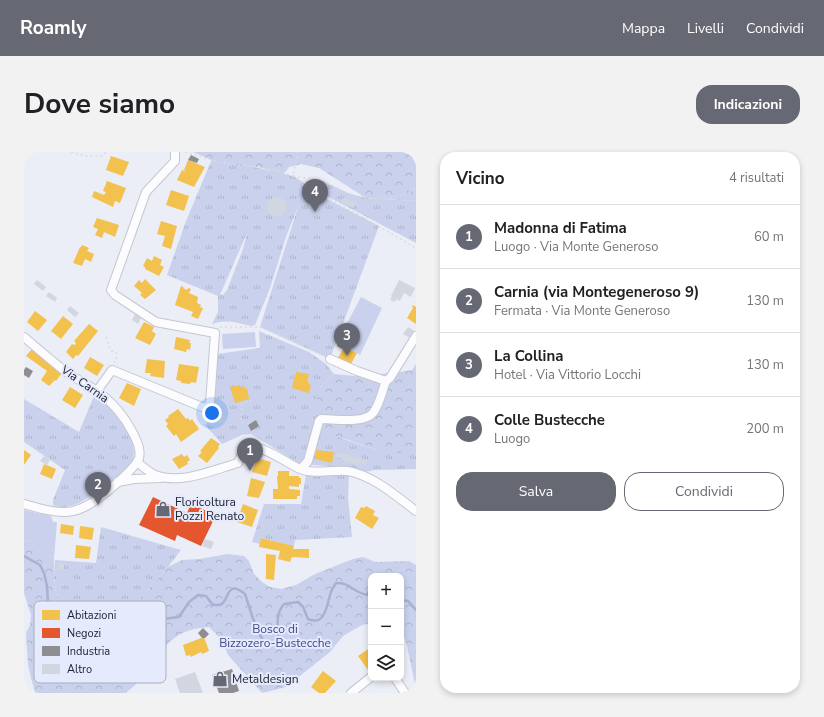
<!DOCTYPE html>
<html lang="it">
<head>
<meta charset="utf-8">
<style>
  :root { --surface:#fff; --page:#f2f2f2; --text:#202124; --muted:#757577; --line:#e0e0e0; --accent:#666973 }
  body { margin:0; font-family:"Nunito Sans",sans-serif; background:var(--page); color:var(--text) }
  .controls { position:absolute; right:12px; bottom:12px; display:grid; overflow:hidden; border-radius:8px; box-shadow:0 2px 6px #0003 }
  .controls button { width:36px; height:36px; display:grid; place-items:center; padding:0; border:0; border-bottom:1px solid var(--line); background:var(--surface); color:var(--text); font:20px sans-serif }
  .you { position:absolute; left:188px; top:261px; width:14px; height:14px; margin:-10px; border:3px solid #fff; border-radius:50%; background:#1a73e8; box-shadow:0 0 0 6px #1a73e833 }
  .badge { display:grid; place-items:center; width:26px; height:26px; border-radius:50%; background:var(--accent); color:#fff; font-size:13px; font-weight:700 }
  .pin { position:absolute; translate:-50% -33px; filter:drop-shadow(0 1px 2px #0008) }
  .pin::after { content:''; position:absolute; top:21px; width:14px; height:12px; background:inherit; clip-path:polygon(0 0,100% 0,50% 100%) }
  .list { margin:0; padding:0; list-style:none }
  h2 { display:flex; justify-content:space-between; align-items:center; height:52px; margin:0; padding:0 16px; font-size:17px }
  h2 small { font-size:13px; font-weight:400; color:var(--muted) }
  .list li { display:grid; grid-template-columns:26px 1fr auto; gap:12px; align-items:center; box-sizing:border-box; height:64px; padding:0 16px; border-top:1px solid var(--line) }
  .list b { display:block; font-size:15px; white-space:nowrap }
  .list p { margin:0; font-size:13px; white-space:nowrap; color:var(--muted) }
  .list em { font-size:13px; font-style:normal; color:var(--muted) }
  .actions { display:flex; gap:8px; padding:12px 16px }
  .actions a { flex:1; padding:9px 0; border:1px solid var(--accent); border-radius:16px; text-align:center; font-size:14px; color:var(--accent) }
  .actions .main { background:var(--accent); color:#fff }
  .icon { flex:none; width:22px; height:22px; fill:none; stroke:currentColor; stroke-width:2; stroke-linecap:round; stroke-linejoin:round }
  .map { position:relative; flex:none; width:392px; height:541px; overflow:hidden; border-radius:16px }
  header { display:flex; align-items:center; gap:24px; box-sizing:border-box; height:56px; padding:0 20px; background:var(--accent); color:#fff }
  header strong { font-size:19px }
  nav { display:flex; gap:22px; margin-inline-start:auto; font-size:14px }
  .intro { display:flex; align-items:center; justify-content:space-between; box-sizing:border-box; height:96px; padding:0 24px }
  h1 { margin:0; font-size:28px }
  .button { padding:10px 18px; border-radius:16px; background:var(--accent); color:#fff; font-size:14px; font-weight:700 }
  main { display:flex; gap:24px; padding:0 24px }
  aside { flex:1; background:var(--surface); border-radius:16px; box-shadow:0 2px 6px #0003 }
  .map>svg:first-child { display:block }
  .grass { fill:url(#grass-tufts); fill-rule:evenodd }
  .forest { fill:url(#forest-crowns) }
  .garden { fill:#c9d1ed }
  .homes { fill:#f2c14e }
  .shops { fill:#e4572e }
  .industry { fill:#8d8d92 }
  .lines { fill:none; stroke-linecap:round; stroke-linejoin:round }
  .stream { stroke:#a8b1d3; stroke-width:2.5 }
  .building { fill:#d2d6e0 }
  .minor-casing { stroke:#c4c7d0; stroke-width:10 }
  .path { stroke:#dbdbde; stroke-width:1.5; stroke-dasharray:2 3; stroke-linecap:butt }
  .minor { stroke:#fcfcfe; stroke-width:8 }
  .labels { text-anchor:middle; stroke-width:4; stroke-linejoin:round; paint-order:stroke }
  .street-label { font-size:12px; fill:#1e212c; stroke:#e5eafd }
  .poi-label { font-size:12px; fill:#1e212c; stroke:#e5eafd; text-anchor:start }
  .park-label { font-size:12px; fill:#3f4a84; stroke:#e5eafd }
  .key { fill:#e5eafd; stroke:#a9aebe; stroke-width:1 }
  .key-label { font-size:11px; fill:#1e212c }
</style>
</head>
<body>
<header>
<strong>Roamly</strong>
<nav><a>Mappa</a><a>Livelli</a><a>Condividi</a></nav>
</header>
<div class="intro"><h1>Dove siamo</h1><a class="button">Indicazioni</a></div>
<main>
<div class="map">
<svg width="392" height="541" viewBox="0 0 392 541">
  <defs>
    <pattern id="grass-tufts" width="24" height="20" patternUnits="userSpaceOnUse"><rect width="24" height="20" fill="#c9d1ed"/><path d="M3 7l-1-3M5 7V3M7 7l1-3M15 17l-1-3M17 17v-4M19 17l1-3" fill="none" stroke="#acb3cb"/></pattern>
    <pattern id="forest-crowns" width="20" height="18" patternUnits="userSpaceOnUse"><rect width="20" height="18" fill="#c9d1ed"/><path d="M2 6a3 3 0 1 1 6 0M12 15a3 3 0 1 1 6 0" fill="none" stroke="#acb3cb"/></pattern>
  </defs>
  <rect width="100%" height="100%" fill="#ebeef7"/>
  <g class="grass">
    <path d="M188,7l42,8 39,9 14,9 16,-4 25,12 18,5 50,3v42l-110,-58v3l73,38 -49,133 -70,-32 39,-123 -13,33 -16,51 -15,37c-6,2 -11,-1 -17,-2 -9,-2 -17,-2 -26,1l6,-12v-16l-51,-21 19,-54zM223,81l-4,16 -16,41 -3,4 -4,1z"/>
    <polygon points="235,179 285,200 302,212 310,222 295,237 303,280 322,288 357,299 392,299 392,317 351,318 341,320 329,316 276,312 227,282 218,283 198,292 181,273 193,260 193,255 189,248 193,202 236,196"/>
    <path d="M72,243c13,11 39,39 38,58 0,4 -1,8 -4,11 -7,10 -45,38 -56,41 -7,2 -15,3 -21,0v-5l12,-30 -41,-28v-43l55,33 15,-36z"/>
    <polygon points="325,322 324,346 328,385 271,388 270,394 237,386 236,392 228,390 240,352 277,352 282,323"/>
    <polygon points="77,375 157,398 144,415 111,452 67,494 53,498 37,498 33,482 36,470 30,426 31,408 72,411"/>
  </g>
  <g class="forest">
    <polygon points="169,0 392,0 392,49 342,46 295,16 277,12 265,15 259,23 235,15 197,12"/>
    <polygon points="392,212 392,299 376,301 357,299 312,284 303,280 297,272 298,253 292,246 295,237 310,222 330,224 341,224 376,220 388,218"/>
    <path d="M0,388l10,2 -1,4 21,12v20l6,45 -3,11 5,16h15l14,-4 44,-42 33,-37 14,-7 17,-1 29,-5 16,2 5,5 5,13 8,8 8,5 11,2 15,-4 19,-11 38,-15 10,-2 12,5 34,-1 7,4v124l-9,-43 -6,-19v-51h-30v47l-9,2 -19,11 -13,16 -44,35 -24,6 -34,-38 -6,-15 -13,-13c-11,1 -24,3 -33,10 -13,8 -15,21 -32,24l-3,19 -15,13h-91l-7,-28 -2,-32 4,-8 1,-10 -7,-22z"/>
  </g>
  <g class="garden">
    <polygon points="337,145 358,156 336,203 321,194 322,191 314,188"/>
    <polygon points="231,180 232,195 199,197 198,182"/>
    <polygon points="0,358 27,364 29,370 33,370 30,406 9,394 10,390 0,388"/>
  </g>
  <g class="homes">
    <polygon points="87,4 105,10 99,24 82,18"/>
    <polygon points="164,8 181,15 170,35 153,28 158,18 163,20 160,18"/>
    <polygon points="83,29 102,36 96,51 91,49 89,55 68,45 70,39 80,43 82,40 79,39"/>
    <polygon points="147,38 165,44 160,59 142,53"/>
    <polygon points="73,66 95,73 91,85 80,80 78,86 71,83 74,77 69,75"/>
    <polygon points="137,69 153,74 147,97 138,94 141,84 133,82"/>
    <polygon points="58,93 65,96 63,99 70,102 67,110 61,107 58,114 49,111 56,95 57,95"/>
    <polygon points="130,104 138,108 136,113 140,115 135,124 121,117 121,115 119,114 123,106 128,109"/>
    <polygon points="121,127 132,138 121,147 116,143 118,141 110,134 115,128 118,131"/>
    <polygon points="157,134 160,135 159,136 163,138 164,136 167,137 165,141 174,145 173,151 177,153 176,155 179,156 174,167 167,164 169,160 151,153"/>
    <polygon points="389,153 392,155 392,172 383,166 389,156 388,155"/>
    <polygon points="11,159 23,168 14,179 3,170"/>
    <polygon points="39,164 49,172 37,187 27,179"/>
    <polygon points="120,170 130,175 128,179 132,182 126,193 111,186"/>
    <polygon points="65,172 74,179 54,204 52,203 49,207 42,200 48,192 51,193 52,191 50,189"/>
    <polygon points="152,185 166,188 165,191 167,191 166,198 163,197 162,200 150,197"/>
    <polygon points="320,195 333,201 327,212 314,206"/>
    <polygon points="8,197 37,220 36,221 37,222 32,229 31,228 25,234 17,228 23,219 2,204"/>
    <polygon points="66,205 80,213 73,224 60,216"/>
    <polygon points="123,207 141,209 140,226 126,224 127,221 121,221"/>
    <polygon points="155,212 175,215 172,231 167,230 166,232 157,231 157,229 152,228"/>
    <polygon points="272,220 285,222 283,230 285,230 284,232 287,233 285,241 268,236"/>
    <polygon points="103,231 117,237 110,254 95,246"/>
    <polygon points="216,233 216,235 220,234 221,237 223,236 225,247 211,251 206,235"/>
    <polygon points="46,235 59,243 51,256 38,248"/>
    <polygon points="154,257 162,267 164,266 166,269 168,267 175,277 157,290 152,282 150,284 142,274 144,272 141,268 145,265 144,264"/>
    <polygon points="187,286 196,292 194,295 195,296 183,311 174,304 178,300 176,299"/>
    <polygon points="0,298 7,303 0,313"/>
    <polygon points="292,298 310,300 308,311 291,307"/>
    <polygon points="158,302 160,305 163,303 166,308 163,310 164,312 155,317 148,307"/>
    <polygon points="233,306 247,310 243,324 228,320"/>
    <polygon points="20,312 32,317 28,327 16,322"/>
    <polygon points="254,319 265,319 265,324 275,324 275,326 277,326 277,332 275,332 275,335 265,334 265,337 276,338 276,344 273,344 273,347 249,347 249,337 254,337 253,324 254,324"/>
    <polygon points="227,326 241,330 235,346 223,344"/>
    <polygon points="219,352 234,358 228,375 213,370"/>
    <polygon points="342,354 351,359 349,363 355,366 348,377 331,366 337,355 340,356"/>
    <polygon points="37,372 50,374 49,383 36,381"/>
    <polygon points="56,374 70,376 68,388 55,386"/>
    <polygon points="237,386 270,394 269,397 285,397 285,406 268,405 266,410 254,407 256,399 235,395"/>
    <polygon points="52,393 67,395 65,407 51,406"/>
    <polygon points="242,402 252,403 250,428 242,427"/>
    <polygon points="180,485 185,499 178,502 177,500 167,505 166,503 162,504 159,493"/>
    <polygon points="347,495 347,515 344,518 334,504"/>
    <polygon points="299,519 312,529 301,541 295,541 287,535"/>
  </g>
  <polygon class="shops" points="129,345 163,361 167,352 192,363 177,394 153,383 151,389 115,373"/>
  <g class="industry">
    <polygon points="167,3 175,7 173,11 164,8"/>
    <polygon points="316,188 323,191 319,197 313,194"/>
    <polygon points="2,215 9,219 5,226 0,223 0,218"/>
    <polygon points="232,268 235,274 227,279 224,273"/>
    <polygon points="179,476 185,482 181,486 178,486 174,481"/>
    <polygon points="208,517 215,539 209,541 195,541 188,523"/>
  </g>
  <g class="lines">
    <g class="stream">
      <path d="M0,404l16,9 4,8 3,13 3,51 5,12 9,11 36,14h16l6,-4 8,-29 6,-7h19l8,-15 16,-2 10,-15 9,-7 8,1 7,9c3,0 5,0 7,0 10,-3 5,-27 25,-11 4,11 12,43 21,49 3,2 8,2 12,1v-3c0,-13 -3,-27 6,-37l14,-2 5,5 5,12c18,8 19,-16 23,-27 1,-3 3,-6 5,-9 13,-1 17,9 31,12l4,-9"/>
      <polyline points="352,424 357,422 364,424"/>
      <polyline points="377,448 384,449 392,458"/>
    </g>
  </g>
  <g class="building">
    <polygon points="320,45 332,51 329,56 317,50"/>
    <circle cx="253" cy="55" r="10"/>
    <polygon points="13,128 22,135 19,139 10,132"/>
    <polygon points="375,128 391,136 387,145 380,141 376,149 372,147 371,150 366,148 368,145 367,144"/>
    <polygon points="25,140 33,146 31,150 22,144"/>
    <polygon points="46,154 55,161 51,165 43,158"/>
    <polygon points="111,162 117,166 114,172 108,168"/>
    <polygon points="384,175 392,180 388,187 379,182"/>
    <polygon points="196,261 203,265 199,273 192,269"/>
    <polygon points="313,300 343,308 342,313 336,311 335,314 318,308 318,307 312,305"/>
    <polygon points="20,304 26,308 23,313 16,309"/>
    <polygon points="181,387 190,390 187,397 178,394"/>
    <polygon points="33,411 40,411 40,418 34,418"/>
    <polygon points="171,520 179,541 156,541 151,527"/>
  </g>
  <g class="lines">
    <defs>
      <g id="minor">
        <path d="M0,185c14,12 28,24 42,35 10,7 21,12 31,19 17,12 28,26 37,44 3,7 7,14 5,23 -2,8 -24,27 -31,33 -33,27 -45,24 -84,13"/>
        <polyline points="306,207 333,219 362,229 366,226 392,184"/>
        <polyline points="73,239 88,218 178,255 183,255 186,251 191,181 132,170 91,143 87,138 122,40 151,9 151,0"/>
        <path d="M113,310c6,5 12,10 18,13 26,10 58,-5 83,-12 2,-5 4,-12 9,-15 12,-6 41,16 53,21 15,6 33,0 48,2 26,5 48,25 68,40"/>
        <path d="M277,317l7,-8 11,-40 2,-2c13,0 43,5 52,-6 7,-9 9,-22 13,-32"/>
        <polyline points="94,330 110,327 137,326"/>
        <polyline points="371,526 381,541"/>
        <polyline points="327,541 347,525"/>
      </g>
    </defs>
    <use href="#minor" class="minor-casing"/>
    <g class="path">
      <path d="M47,0c11,4 21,5 32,4l3,-4"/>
      <polyline points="161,0 198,11 223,13 248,17 269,24 302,45 342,67 392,96"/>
      <path d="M274,0l-5,24c10,2 22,2 31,6 8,3 15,7 23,11 21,8 50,8 69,-5"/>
      <polyline points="196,175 236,175 300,204"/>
      <path d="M82,185l5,14 5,1c2,4 0,7 -2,11"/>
      <polyline points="225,272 217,270 218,251 228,249"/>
    </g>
    <use href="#minor" class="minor"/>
  </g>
  <defs>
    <symbol id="shop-bare" viewBox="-9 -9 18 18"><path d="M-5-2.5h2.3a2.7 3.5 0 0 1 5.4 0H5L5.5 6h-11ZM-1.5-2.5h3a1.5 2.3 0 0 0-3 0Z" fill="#666973" stroke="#e5eafd" stroke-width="2.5" paint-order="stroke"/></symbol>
  </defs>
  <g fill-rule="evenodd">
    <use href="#shop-bare" x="128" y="346" width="22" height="22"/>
    <use href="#shop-bare" x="185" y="516" width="22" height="22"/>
  </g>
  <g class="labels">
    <g class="street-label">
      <text transform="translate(61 232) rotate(35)" y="4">Via Carnia</text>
    </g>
    <g class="poi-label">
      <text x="151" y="354">Floricoltura<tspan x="151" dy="14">Pozzi Renato</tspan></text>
      <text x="208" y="531">Metaldesign</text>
    </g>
    <g class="park-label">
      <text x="251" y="481">Bosco di<tspan x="251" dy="14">Bizzozero-Bustecche</tspan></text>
    </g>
  </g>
  <rect x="10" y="449" width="132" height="82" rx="6" class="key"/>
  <rect x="18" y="458" width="18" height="10" fill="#f2c14e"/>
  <rect x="18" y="476" width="18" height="10" fill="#e4572e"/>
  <rect x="18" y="494" width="18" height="10" fill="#8d8d92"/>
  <rect x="18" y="512" width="18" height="10" fill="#d2d6e0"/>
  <g class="key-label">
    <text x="43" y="467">Abitazioni</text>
    <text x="43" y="485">Negozi</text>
    <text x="43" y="503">Industria</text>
    <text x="43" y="521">Altro</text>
  </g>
</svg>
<div class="controls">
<button>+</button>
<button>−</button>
<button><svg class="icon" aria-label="layers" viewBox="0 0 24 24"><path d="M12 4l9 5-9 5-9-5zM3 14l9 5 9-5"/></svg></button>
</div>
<div class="you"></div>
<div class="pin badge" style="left:226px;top:319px">1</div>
<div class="pin badge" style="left:74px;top:353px">2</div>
<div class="pin badge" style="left:323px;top:204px">3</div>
<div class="pin badge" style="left:291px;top:60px">4</div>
</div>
<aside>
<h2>Vicino<small>4 risultati</small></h2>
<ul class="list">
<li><span class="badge">1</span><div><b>Madonna di Fatima</b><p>Luogo · Via Monte Generoso</p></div><em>60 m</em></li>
<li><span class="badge">2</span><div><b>Carnia (via Montegeneroso 9)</b><p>Fermata · Via Monte Generoso</p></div><em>130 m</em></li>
<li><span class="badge">3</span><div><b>La Collina</b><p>Hotel · Via Vittorio Locchi</p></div><em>130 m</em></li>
<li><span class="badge">4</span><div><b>Colle Bustecche</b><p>Luogo</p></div><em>200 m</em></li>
</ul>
<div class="actions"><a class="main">Salva</a><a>Condividi</a></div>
</aside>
</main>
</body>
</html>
